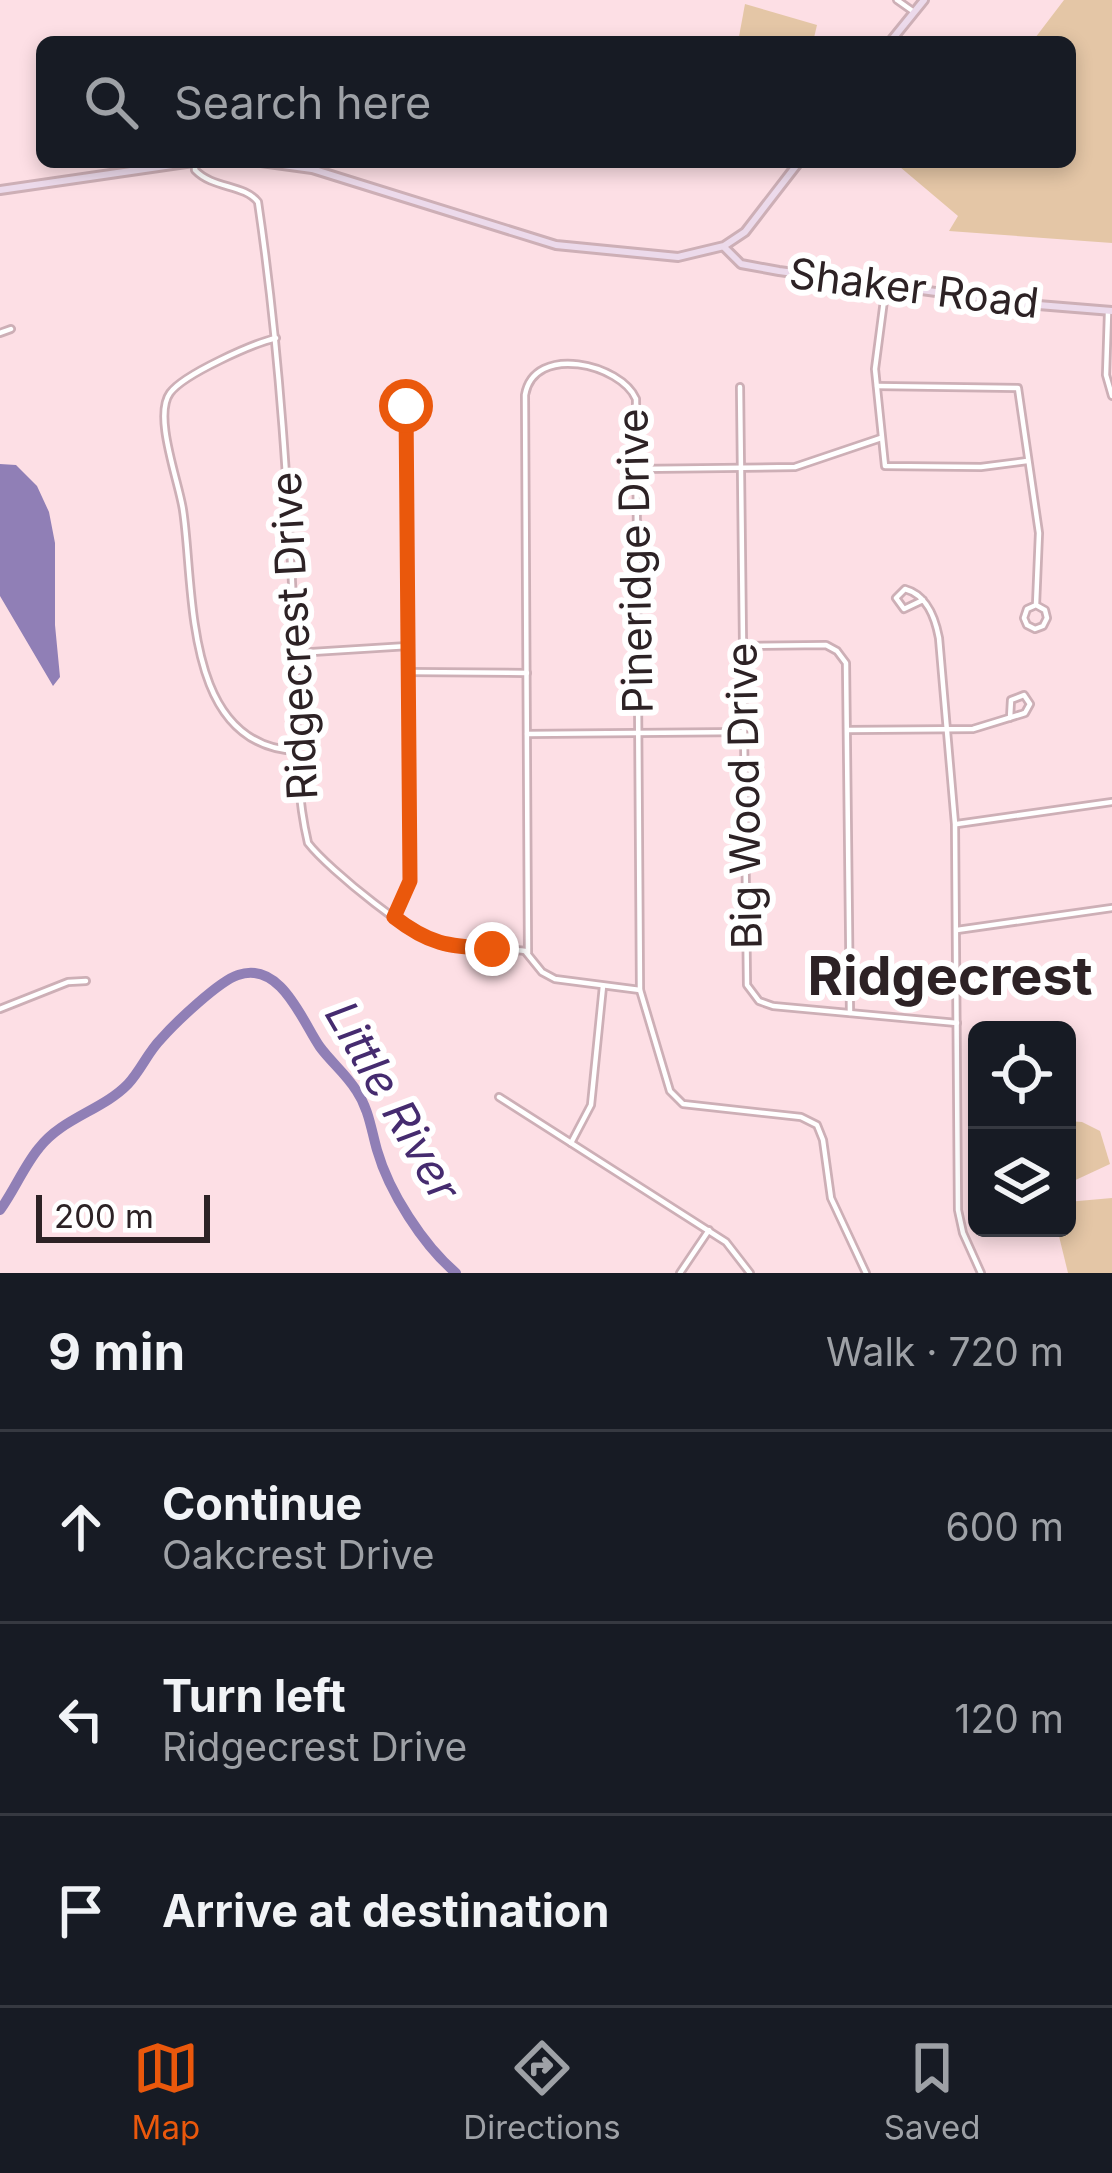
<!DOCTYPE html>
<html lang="en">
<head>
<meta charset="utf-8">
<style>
  :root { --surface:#171b24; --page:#20242c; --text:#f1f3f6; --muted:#9ea1a6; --line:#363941; --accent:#ea580c }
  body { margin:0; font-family:Inter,sans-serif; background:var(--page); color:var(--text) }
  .controls { position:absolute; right:36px; bottom:36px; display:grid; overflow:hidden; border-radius:18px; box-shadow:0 6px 18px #0003 }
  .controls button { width:108px; height:108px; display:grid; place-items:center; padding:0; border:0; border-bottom:3px solid var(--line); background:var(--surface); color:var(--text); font:60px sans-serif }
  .scale { position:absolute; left:36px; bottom:30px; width:174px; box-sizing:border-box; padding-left:12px; border:6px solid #2d2225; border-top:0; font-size:33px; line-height:42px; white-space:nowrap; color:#2d2225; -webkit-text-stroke:9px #fff; paint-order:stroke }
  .stop { position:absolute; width:36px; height:36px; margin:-27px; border:9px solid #ea580c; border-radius:50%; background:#fff }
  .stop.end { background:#ea580c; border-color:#fff; box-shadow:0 3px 12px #0008 }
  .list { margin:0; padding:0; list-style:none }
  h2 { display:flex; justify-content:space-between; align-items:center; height:156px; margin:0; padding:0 48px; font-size:51px }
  h2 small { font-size:39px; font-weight:400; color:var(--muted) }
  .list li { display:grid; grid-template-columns:78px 1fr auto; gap:36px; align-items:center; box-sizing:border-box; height:192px; padding:0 48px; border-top:3px solid var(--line) }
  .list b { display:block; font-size:45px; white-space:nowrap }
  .list p { margin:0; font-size:39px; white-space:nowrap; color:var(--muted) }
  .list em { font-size:39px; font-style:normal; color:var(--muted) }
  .icon { flex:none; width:66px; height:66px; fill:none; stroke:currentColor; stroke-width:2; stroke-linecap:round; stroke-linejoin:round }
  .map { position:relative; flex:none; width:1112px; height:1273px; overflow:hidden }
  .search { position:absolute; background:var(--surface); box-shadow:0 6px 18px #0003; left:36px; right:36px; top:36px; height:132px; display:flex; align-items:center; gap:30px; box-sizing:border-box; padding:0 42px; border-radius:18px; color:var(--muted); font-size:45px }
  .sheet { height:732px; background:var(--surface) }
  nav { display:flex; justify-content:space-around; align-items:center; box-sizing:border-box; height:168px; border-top:3px solid var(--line); background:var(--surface); font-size:33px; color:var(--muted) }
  nav a { display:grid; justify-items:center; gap:6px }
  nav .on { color:var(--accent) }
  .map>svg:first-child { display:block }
  .green { fill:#e4c6a6 }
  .water { fill:#907fb6 }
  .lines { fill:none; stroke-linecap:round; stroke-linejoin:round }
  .river { stroke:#907fb6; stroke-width:10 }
  .street-casing { stroke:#cdafb6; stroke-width:10 }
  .secondary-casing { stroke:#cdafb6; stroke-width:12 }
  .street { stroke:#fff; stroke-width:4.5 }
  .secondary { stroke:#ecdaeb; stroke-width:6 }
  .route { stroke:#ea580c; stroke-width:15 }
  .labels { text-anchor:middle; stroke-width:12; stroke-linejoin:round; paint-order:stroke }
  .street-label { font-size:42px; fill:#2d2225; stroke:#fff }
  .water-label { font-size:45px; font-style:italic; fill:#452b6f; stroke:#fff }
  .district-label { font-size:54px; font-weight:bold; fill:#2d2225; stroke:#fff }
</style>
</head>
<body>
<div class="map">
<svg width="1112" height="1273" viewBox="0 0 1112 1273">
  <rect width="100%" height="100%" fill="#fddfe5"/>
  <g class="green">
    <polygon points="1064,0 1112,0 1112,243 949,231 958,216 900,167 903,162 1070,162 1070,42 1032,42"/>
    <polygon points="745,4 817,25 813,42 738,42"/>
    <polygon points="1067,1121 1082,1122 1100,1131 1110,1164 1067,1184"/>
    <polygon points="1112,1198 1112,1273 1068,1273 1057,1228 1067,1228 1067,1202"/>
  </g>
  <polygon class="water" points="0,464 16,465 37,486 49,512 55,543 55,625 60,677 53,686 0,596"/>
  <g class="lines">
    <path class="river" d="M0,1210c14,-19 24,-44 39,-62 23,-30 64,-38 89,-64 13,-14 20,-32 33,-45 14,-16 58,-58 77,-64 43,-15 65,48 82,72 11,15 26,27 36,43 13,19 15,39 21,60 12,42 46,95 79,123"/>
    <defs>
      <g id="street">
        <polyline points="897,0 914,12"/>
        <path d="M195,162v8c18,19 49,14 63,32 22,149 31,299 37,449 3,64 -2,129 13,192 20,26 110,100 142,104 24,4 50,1 75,4l17,21 13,7 85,11"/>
        <polyline points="886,285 875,369 885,466 981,467 1027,461"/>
        <polyline points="1108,313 1106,375 1112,396"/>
        <polyline points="0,333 11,329"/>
        <path d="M276,338c-24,6 -92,36 -106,55 -17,23 9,89 13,117 12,79 -1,236 114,241"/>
        <polyline points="877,386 1018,388 1039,533 1036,605 1027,609 1024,618 1027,625 1035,629 1043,626 1047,618 1045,610 1036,605"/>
        <polyline points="740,387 747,985 759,1001 773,1006 957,1023"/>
        <polyline points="639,469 795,467 881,438"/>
        <path d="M923,600l-19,9 -8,-11 9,-9c22,6 30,28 34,49l16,186 3,386 5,23 18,40"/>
        <polyline points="743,646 826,645 837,651 846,663 850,1013"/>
        <polyline points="296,653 408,646"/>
        <polyline points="408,672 527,673"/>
        <polyline points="849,730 973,729 1022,714 1025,713 1030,704 1024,695 1011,700 1010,718"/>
        <polyline points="527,734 743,732"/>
        <polyline points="957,824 1112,802"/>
        <polyline points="394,917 410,881 406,413 405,397 404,392 391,390 388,396 391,403 406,405"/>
        <polyline points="957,930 1112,908"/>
        <path d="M528,953l-3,-558c9,-52 96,-31 111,4l4,591 30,101 13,13 118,13 16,8 6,15 8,58 35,75"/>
        <polyline points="0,1009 68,982 86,981"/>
        <polyline points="499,1097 726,1242 750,1273"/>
        <polyline points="571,1143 591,1105 603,986"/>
        <polyline points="680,1273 709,1230"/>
      </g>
      <g id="secondary">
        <polyline points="890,42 924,0"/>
        <polyline points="261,162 312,169 556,245 678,257 724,246 745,232 799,162"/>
        <polyline points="0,190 193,162"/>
        <polyline points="724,247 741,264 779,271 1026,304 1112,311"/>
      </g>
    </defs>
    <use href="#street" class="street-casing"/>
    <use href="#secondary" class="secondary-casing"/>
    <use href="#street" class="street"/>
    <use href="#secondary" class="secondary"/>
  </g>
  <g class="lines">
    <path class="route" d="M406,406l4,475 -16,36c36,28 54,29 98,32"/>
  </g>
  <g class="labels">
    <g class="street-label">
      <text transform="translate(914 288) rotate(7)" y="15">Shaker Road</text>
      <text transform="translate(635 561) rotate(-91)" y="15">Pineridge Drive</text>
      <text transform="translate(294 636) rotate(-93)" y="15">Ridgecrest Drive</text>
      <text transform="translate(744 796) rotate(-91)" y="15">Big Wood Drive</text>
    </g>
    <g class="water-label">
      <text transform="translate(393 1101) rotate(60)" y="16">Little River</text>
    </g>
    <g class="district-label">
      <text x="950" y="995">Ridgecrest</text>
    </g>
  </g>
</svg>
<div class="controls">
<button><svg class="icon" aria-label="locate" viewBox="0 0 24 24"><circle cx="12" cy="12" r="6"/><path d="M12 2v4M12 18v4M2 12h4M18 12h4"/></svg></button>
<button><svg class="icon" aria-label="layers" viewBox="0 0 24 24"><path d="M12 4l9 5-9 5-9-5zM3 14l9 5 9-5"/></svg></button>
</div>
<div class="scale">200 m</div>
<div class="stop" style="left:406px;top:406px"></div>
<div class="stop end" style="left:492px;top:949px"></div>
<div class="search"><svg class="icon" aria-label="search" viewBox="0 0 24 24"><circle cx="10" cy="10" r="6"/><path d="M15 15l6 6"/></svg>Search here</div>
</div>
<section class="sheet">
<h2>9 min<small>Walk · 720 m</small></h2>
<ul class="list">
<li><svg class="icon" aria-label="ahead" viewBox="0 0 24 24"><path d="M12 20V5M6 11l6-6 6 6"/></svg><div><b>Continue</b><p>Oakcrest Drive</p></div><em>600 m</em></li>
<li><svg class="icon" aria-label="left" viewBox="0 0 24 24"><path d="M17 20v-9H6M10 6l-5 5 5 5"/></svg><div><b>Turn left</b><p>Ridgecrest Drive</p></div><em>120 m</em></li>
<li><svg class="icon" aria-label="arrive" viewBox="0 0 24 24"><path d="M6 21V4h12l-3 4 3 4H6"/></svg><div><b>Arrive at destination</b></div></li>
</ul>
</section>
<nav>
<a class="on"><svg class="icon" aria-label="map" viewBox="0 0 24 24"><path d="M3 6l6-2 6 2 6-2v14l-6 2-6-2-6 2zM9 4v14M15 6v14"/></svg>Map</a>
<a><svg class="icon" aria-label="directions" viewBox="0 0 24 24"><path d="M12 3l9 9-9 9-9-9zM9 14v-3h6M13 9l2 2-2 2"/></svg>Directions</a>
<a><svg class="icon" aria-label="saved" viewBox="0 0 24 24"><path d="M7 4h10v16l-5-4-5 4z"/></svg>Saved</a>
</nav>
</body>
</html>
